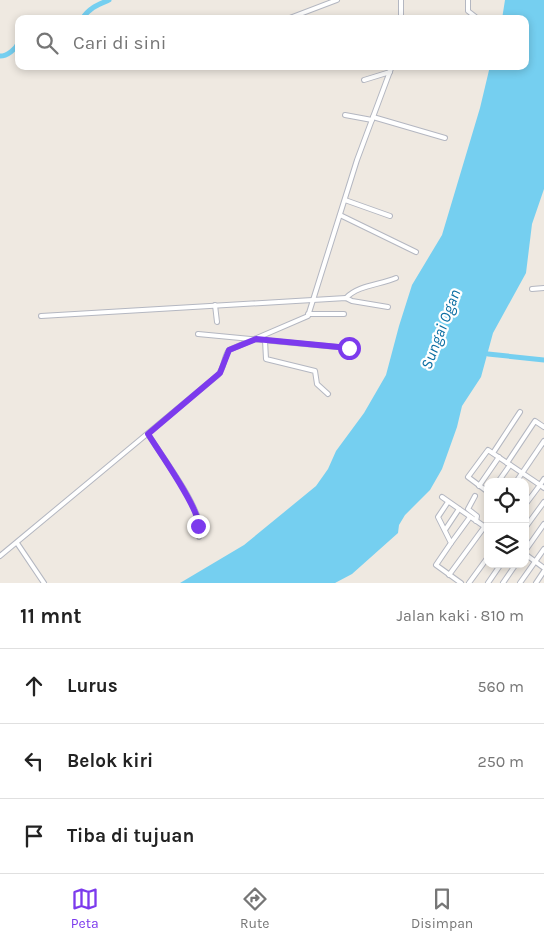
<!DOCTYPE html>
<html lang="id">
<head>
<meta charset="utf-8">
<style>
  :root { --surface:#fff; --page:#f2f2f2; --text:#222; --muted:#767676; --line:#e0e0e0; --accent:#7c3aed }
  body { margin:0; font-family:Karla,sans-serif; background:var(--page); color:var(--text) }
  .controls { position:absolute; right:15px; bottom:15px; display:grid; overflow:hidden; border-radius:10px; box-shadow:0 2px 8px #0003 }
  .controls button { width:45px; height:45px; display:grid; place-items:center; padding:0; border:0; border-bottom:1px solid var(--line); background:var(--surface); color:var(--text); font:25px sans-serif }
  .stop { position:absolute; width:15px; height:15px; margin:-11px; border:4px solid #7c3aed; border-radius:50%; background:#fff }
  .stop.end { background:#7c3aed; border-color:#fff; box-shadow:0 1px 5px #0008 }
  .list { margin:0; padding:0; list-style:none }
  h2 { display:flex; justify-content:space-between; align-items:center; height:65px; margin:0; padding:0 20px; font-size:21px }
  h2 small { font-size:16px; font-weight:400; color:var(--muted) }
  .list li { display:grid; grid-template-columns:32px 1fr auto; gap:15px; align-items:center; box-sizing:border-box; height:75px; padding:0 20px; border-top:1px solid var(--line) }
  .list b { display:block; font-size:19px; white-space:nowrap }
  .list em { font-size:16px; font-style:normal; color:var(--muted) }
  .icon { flex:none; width:28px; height:28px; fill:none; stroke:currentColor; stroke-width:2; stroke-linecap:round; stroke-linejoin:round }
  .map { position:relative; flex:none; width:544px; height:583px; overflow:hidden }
  .search { position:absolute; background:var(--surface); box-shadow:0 2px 8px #0003; left:15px; right:15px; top:15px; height:55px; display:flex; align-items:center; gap:12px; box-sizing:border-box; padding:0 18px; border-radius:10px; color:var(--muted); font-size:19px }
  .sheet { height:290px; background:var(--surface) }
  nav { display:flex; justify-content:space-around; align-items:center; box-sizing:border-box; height:70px; border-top:1px solid var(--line); background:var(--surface); font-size:14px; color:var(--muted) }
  nav a { display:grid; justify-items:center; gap:2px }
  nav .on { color:var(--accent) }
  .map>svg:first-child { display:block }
  .water { fill:#75cff0 }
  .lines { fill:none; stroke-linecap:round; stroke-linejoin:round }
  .river { stroke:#75cff0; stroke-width:5 }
  .minor-casing { stroke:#b4b7c1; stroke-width:6 }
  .minor { stroke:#fff; stroke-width:4 }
  .route { stroke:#7c3aed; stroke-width:6 }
  .labels { text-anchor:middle; stroke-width:4.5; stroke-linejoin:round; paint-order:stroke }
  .water-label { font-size:16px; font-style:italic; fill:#0d6fa3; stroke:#fff }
</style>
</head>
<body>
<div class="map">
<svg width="544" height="583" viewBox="0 0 544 583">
  <rect width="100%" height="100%" fill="#efe9e1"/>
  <polygon class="water" points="505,0 544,0 544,189 532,224 526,273 493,333 481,377 462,406 457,427 442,469 430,490 405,515 399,525 398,533 352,574 335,583 180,583 244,545 316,486 328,469 336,451 364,413 386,375 399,326 412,285 442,235 480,108 490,66 525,66 525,19 502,19"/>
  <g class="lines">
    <g class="river">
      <path d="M82,19c7,-11 15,-14 27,-19"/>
      <path d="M0,56c7,0 16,-7 19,-14"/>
      <polyline points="488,354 544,360"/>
    </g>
    <defs>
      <g id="minor">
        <polyline points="468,0 468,11 477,18"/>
        <polyline points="287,19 337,0"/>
        <polyline points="401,19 401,0"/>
        <polyline points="364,80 390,72"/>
        <polyline points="345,115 372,120"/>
        <polyline points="373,117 445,138"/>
        <polyline points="345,200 390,216"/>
        <polyline points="340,215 416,252"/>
        <polyline points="532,289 544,288"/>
        <path d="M346,298c12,-13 34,-13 50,-20"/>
        <polyline points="215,305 217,322"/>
        <polyline points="308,314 344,314"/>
        <polyline points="41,316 346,298 352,301 388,307"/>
        <polyline points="198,334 348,348 350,341"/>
        <polyline points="265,340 266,359 315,371 317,384 328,394"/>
        <path d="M148,434c15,24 41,58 50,84 3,6 -1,12 1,19"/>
        <polyline points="493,453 520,412"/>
        <polyline points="507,463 535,421 544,427"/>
        <polyline points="544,479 540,485 544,488"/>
        <polyline points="498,482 510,465"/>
        <polyline points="516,482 544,441"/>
        <polyline points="479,486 499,457"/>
        <polyline points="488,492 468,477 488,450 540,485 525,505"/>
        <polyline points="475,496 468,509 477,516 476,521"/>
        <polyline points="442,497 488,529"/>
        <polyline points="448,502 438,517 451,543 436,565 461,583"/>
        <polyline points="525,528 544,502"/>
        <polyline points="445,530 459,509"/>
        <polyline points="17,543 44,583"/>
        <polyline points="451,543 470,517"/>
        <polyline points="525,551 544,524"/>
        <polyline points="525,554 544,568"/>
        <path d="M0,556l218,-181c7,-8 5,-17 11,-25l79,-34 49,-156 35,-94"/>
        <polyline points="449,575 488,522"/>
        <polyline points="469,583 488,557"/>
        <polyline points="488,583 501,564"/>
        <polyline points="503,583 516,564"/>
        <polyline points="520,583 544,549"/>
        <polyline points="536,583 544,571"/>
      </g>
    </defs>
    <use href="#minor" class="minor-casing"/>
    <use href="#minor" class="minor"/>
  </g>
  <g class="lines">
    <path class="route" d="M198,526c4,-14 -40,-76 -50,-92l72,-61 9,-23 27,-11 93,9"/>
  </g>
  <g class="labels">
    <g class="water-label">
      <text transform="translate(440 329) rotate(-69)" y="6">Sungai Ogan</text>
    </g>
  </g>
</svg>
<div class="controls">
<button><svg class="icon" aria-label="locate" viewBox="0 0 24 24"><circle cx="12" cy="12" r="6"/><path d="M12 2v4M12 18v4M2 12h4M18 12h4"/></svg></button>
<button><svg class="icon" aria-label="layers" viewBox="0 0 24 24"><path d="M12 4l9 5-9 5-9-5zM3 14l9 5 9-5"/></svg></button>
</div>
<div class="stop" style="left:349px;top:348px"></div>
<div class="stop end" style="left:198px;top:526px"></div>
<div class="search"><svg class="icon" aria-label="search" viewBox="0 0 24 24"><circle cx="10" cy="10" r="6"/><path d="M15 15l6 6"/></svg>Cari di sini</div>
</div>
<section class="sheet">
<h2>11 mnt<small>Jalan kaki · 810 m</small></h2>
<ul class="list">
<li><svg class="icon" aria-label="ahead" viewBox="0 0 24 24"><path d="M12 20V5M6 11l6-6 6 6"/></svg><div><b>Lurus</b></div><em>560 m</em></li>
<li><svg class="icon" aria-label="left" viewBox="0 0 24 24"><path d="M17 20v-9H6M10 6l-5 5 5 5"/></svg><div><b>Belok kiri</b></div><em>250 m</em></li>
<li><svg class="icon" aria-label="arrive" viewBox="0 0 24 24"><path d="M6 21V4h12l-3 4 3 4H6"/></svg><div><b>Tiba di tujuan</b></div></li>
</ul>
</section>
<nav>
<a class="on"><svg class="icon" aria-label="map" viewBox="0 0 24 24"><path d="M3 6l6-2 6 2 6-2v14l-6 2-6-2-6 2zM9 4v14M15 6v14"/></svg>Peta</a>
<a><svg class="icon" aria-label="directions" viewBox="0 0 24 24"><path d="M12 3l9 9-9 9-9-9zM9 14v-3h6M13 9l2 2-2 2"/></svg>Rute</a>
<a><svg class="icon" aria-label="saved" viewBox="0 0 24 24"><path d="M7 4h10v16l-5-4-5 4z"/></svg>Disimpan</a>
</nav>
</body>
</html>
